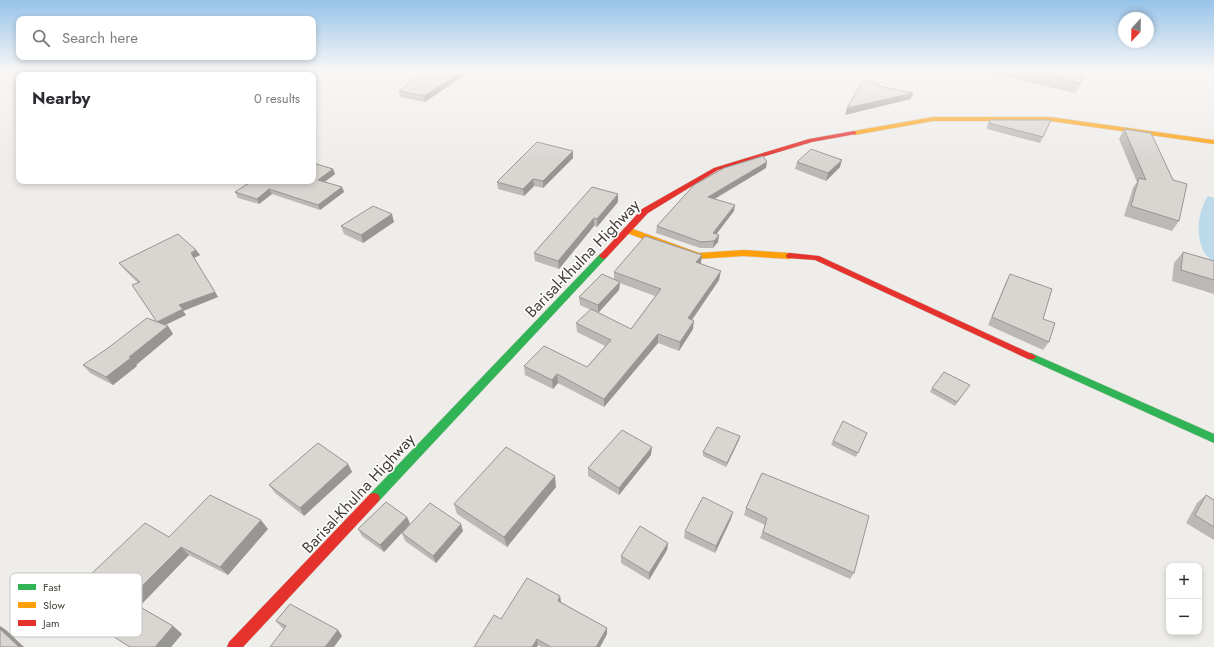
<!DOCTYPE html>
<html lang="en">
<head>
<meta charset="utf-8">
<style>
  :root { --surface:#fff; --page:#f2f2f3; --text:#2b2b33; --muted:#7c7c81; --line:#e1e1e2 }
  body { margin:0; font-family:Jost,sans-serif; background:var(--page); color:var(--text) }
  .controls { position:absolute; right:12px; bottom:12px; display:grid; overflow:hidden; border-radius:8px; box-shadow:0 2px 6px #0003 }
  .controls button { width:36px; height:36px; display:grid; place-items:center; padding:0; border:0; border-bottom:1px solid var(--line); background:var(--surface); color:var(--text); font:20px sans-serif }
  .compass { position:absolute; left:1118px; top:12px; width:36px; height:36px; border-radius:50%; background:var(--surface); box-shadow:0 2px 6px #0003; rotate:202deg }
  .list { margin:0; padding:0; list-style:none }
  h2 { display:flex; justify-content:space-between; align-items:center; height:52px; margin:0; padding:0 16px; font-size:17px }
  h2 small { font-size:13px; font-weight:400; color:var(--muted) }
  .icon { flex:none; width:22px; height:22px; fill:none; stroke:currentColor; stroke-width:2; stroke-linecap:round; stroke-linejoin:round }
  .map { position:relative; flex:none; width:1214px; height:647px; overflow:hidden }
  .search { position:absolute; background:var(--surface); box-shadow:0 2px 6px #0003; left:16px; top:16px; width:300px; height:44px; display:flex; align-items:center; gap:10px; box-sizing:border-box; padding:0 14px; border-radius:8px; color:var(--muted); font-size:15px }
  .panel { position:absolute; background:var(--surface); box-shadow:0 2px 6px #0003; left:16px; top:72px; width:300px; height:112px; border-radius:8px }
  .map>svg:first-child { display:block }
  .water { fill:#bddaea }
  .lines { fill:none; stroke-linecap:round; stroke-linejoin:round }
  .fast-casing { stroke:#cec9c1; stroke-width:1 }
  .slow-casing { stroke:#cec9c1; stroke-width:1 }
  .jam-casing { stroke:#cec9c1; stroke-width:1 }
  .fast { fill:#30b455; fill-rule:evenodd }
  .slow { fill:#ff9f0a; fill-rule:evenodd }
  .jam { fill:#e5322d; fill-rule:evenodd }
  .wall { fill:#bbb8b5; fill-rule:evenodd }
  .shaded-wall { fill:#989693 }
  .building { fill:#d9d6d2; stroke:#989693 }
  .labels { text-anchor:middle; stroke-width:3; stroke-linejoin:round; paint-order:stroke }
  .street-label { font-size:16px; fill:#443e36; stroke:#fff }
  .key { fill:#fff; stroke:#c7c5c3; stroke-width:1 }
  .key-label { font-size:11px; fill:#443e36 }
</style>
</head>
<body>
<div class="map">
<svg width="1214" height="647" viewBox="0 0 1214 647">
  <rect width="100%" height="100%" fill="#efedea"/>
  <path class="water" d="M1208,196l6,2v64c-21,-12 -18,-49 -6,-66z"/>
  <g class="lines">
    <defs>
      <g id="fast">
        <polygon points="603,253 606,254 607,256 606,258 378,502 374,503 370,502 368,498 370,494 600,254"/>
        <polygon points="1031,353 1214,434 1214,443 1028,359 1026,357 1028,355"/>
      </g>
      <g id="slow">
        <polygon points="933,117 1050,117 1214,140 1214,144 1050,121 933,121 854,135 851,133 854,131"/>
        <polygon points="624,228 630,228 699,253 743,250 790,253 794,256 790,259 743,256 698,259 624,232 623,230"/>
      </g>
      <g id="jam">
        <polygon points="854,131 856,132 856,134 812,142 718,170 648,213 606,258 603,259 599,256 642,209 714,168 809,139"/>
        <polygon points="790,253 819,256 1034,355 1036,357 1034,359 1028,359 815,260 787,258 786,256 787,254"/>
        <polygon points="374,493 378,494 380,498 378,502 243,647 227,647 229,642 370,494"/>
      </g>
    </defs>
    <use href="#fast" class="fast-casing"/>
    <use href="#slow" class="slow-casing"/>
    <use href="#jam" class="jam-casing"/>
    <use href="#fast" class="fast"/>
    <use href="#slow" class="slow"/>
    <use href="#jam" class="jam"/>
  </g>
  <g class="wall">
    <polygon points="240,71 301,71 293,75 250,75 241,73"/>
    <polygon points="425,71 469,71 469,72 425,102 400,97 399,91"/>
    <polygon points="981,71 1069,71 1081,83 1075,93"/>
    <polygon points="990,120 1043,137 1040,143 987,129 987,126"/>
    <polygon points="1124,129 1179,221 1172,231 1124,216 1133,188 1137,182 1119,139"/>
    <polygon points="573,151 573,158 543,188 534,186 524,196 498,189 497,182"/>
    <polygon points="797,162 840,167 826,181 795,169"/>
    <polygon points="766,168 715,199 734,211 716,234 719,235 718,242 713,248 700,248 656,233 657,226"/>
    <polygon points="333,169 335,174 325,182 342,187 344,192 320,210 272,194 259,204 238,198 235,192"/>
    <polygon points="618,202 597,227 594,226 559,269 535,261 534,253"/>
    <polygon points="394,222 363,243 344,234 341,226"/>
    <polygon points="196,250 200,255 194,258 218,297 183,311 186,315 165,325 168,326 173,334 136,365 137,366 113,385 90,373 83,365 157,322 132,285 138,283 123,268 119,263"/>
    <polygon points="1183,252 1214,261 1214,294 1172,281 1174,263"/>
    <path d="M701,263l-1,1 19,16 -27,40 1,9 -14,22 -21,-8 -54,64 -46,-24 -5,6 -28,-14 -1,-9 63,1 18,-21 -28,-14 -1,-9 15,-13 -11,-5 -1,-8 35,-17v-8zM620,283l35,13 -24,33 -33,-16 21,-23z"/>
    <polygon points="1010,274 1049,342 1043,350 988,325 1006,282"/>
    <polygon points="932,388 967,389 955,406 930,392"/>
    <polygon points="867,433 856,457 831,445 833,441"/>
    <polygon points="740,436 739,440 726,467 703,456 703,452"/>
    <polygon points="651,455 619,495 588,476 588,468"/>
    <polygon points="348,464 352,472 304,516 275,493 269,485"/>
    <polygon points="762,473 854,573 850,579 760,538 765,525 744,515 746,508"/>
    <polygon points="556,487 507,547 457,514 454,504"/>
    <polygon points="1206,495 1214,500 1214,540 1186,523 1197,503"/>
    <polygon points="407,517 410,524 384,552 362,536 358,529"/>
    <polygon points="731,519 715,553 684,538 685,531"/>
    <polygon points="268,529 228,575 189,555 139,606 173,626 182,634 171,647 129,647 108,633 115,625 81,602 70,594 169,537"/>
    <polygon points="463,531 436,563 405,541 402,533"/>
    <polygon points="668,543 667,550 649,580 621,563 621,556"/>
    <polygon points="560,596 561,602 607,628 607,634 600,647 541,647 501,619"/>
    <polygon points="276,621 338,630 342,636 284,629 282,628"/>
  </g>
  <g class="shaded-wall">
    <polygon points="294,71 301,71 293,75 286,75"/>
    <polygon points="463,71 469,71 469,72 425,102 424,96"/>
    <polygon points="913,93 911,99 845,115 847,108"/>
    <polygon points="573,151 573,158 543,188 543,181"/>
    <polygon points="842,160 840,167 826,181 828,173"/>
    <polygon points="767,162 766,168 707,203 708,197"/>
    <polygon points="333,169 335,174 320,185 318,180"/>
    <polygon points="533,179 534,186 524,196 523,189"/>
    <polygon points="342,187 344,192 320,210 318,205"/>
    <polygon points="269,189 272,194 259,204 257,199"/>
    <polygon points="618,194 618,202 597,227 597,219"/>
    <polygon points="735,205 734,211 712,240 713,233"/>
    <polygon points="392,214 394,222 363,243 361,235"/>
    <polygon points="594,218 594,226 559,269 558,261"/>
    <polygon points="719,235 718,242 713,248 714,241"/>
    <polygon points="196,250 200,255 194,258 191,253"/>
    <polygon points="702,255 701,263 694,271 696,262"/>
    <polygon points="721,271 719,280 687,327 688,318"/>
    <polygon points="620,282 619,290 598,313 598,305"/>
    <polygon points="215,292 218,297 183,311 186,315 161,327 157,322 179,305"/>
    <polygon points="694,321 693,329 679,351 680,342"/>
    <polygon points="168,326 173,334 136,365 137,366 113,385 106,377 129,357"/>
    <polygon points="658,334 658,343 604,407 604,399"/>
    <polygon points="557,374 558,383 553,389 552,380"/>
    <polygon points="740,436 739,440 726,467 727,463"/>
    <polygon points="652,447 651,455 619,495 619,488"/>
    <polygon points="348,464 352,472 304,516 300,508"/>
    <polygon points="555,476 556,487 507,547 504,537"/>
    <polygon points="733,512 731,519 715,553 716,546"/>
    <polygon points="407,517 410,524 384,552 380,545"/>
    <polygon points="261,520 268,529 228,575 220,567"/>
    <polygon points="461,524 463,531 436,563 433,556"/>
    <polygon points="668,543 667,550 649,580 649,573"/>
    <polygon points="181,547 189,555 138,608 128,600"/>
    <polygon points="560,596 561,603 558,601"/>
    <polygon points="0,626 6,630 24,647 19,647 0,629"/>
    <polygon points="173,626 182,634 171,647 155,647"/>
    <polygon points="607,628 607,634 600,647 596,647"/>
    <polygon points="338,630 342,636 334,647 325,647"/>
    <polygon points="537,639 538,645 537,647 532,647"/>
  </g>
  <g class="building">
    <polygon points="245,71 294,71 286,75 263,75"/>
    <polygon points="425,71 463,71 424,96 399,91"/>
    <polygon points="1028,71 1069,71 1083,78 1081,83"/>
    <polygon points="863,80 878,83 879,86 913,93 847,108"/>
    <polygon points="990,120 1051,120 1043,137 989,123"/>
    <polygon points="1124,129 1151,133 1173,180 1187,184 1179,221 1131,206 1139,178 1146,180"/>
    <polygon points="537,142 573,151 543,181 533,179 523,189 497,182"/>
    <polygon points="811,149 842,160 828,173 797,162"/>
    <polygon points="763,156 767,162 708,197 735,205 713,233 719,235 714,241 701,242 657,226 694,185 724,168"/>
    <polygon points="313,163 333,169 318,180 342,187 318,205 269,189 257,199 235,192 252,181 313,181"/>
    <polygon points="592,187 618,194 597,219 594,218 558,261 534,253"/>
    <polygon points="373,206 392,214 361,235 341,226"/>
    <polygon points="178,234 196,250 191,253 215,292 179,305 183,309 157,322 132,285 140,282 119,263"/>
    <polygon points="645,236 702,255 696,262 721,271 688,318 694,321 680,342 658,334 604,399 557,374 552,380 524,366 544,346 587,367 611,340 576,323 591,309 631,329 661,289 614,272"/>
    <polygon points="1183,252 1214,261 1214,280 1181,270"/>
    <polygon points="602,274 620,282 598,305 579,297"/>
    <polygon points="1010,274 1052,289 1043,319 1055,323 1049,342 992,317"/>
    <polygon points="147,318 168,326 129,357 131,358 106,377 83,365 108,348"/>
    <polygon points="944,372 970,385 957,402 932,388"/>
    <polygon points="843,421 867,433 858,453 833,441"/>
    <polygon points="717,427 740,436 727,463 703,452"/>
    <polygon points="622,430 652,447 619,488 588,468"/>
    <polygon points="318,443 348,464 300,508 269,485"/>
    <polygon points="506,447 555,476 504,537 454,504"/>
    <polygon points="762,473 869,516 854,573 763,532 767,518 746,508"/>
    <polygon points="210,495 261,520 220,567 181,547 128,600 173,626 155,647 130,647 108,633 116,624 70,594 145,523 169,537"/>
    <polygon points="1206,495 1214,500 1214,527 1195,515"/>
    <polygon points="703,497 733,512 716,546 685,531"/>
    <polygon points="386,502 407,517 380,545 358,529"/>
    <polygon points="430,503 461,524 433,556 402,533"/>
    <polygon points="640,526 668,543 649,573 621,556"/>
    <polygon points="527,578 560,596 558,601 607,628 596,647 551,647 537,639 532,647 474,647 494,615 501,619"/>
    <polygon points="290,604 338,630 325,647 270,647 286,626 276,621"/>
    <polygon points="0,629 19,647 0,647"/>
  </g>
  <linearGradient id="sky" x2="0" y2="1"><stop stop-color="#97c3e9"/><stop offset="0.44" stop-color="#f8f7f6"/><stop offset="1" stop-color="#f8f7f6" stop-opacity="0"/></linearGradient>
  <rect width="1214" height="161" fill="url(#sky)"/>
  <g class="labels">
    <g class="street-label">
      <text transform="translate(582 258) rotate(-46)" y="6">Barisal-Khulna Highway</text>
      <text transform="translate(358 493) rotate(-47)" y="6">Barisal-Khulna Highway</text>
    </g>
  </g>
  <rect x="10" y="573" width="132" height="64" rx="6" class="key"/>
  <rect x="18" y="584" width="18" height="6" fill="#30b455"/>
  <rect x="18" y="602" width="18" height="6" fill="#ff9f0a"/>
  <rect x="18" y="620" width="18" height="6" fill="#e5322d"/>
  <g class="key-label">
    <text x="43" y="591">Fast</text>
    <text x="43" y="609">Slow</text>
    <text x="43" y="627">Jam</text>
  </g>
</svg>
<div class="controls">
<button>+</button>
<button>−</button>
</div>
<svg class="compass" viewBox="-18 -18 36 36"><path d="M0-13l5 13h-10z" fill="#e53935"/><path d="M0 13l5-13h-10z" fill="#7c7c81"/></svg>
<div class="search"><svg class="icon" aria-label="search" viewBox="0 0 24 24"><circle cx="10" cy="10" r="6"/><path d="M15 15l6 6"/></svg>Search here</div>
<section class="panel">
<h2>Nearby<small>0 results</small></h2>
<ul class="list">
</ul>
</section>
</div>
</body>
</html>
